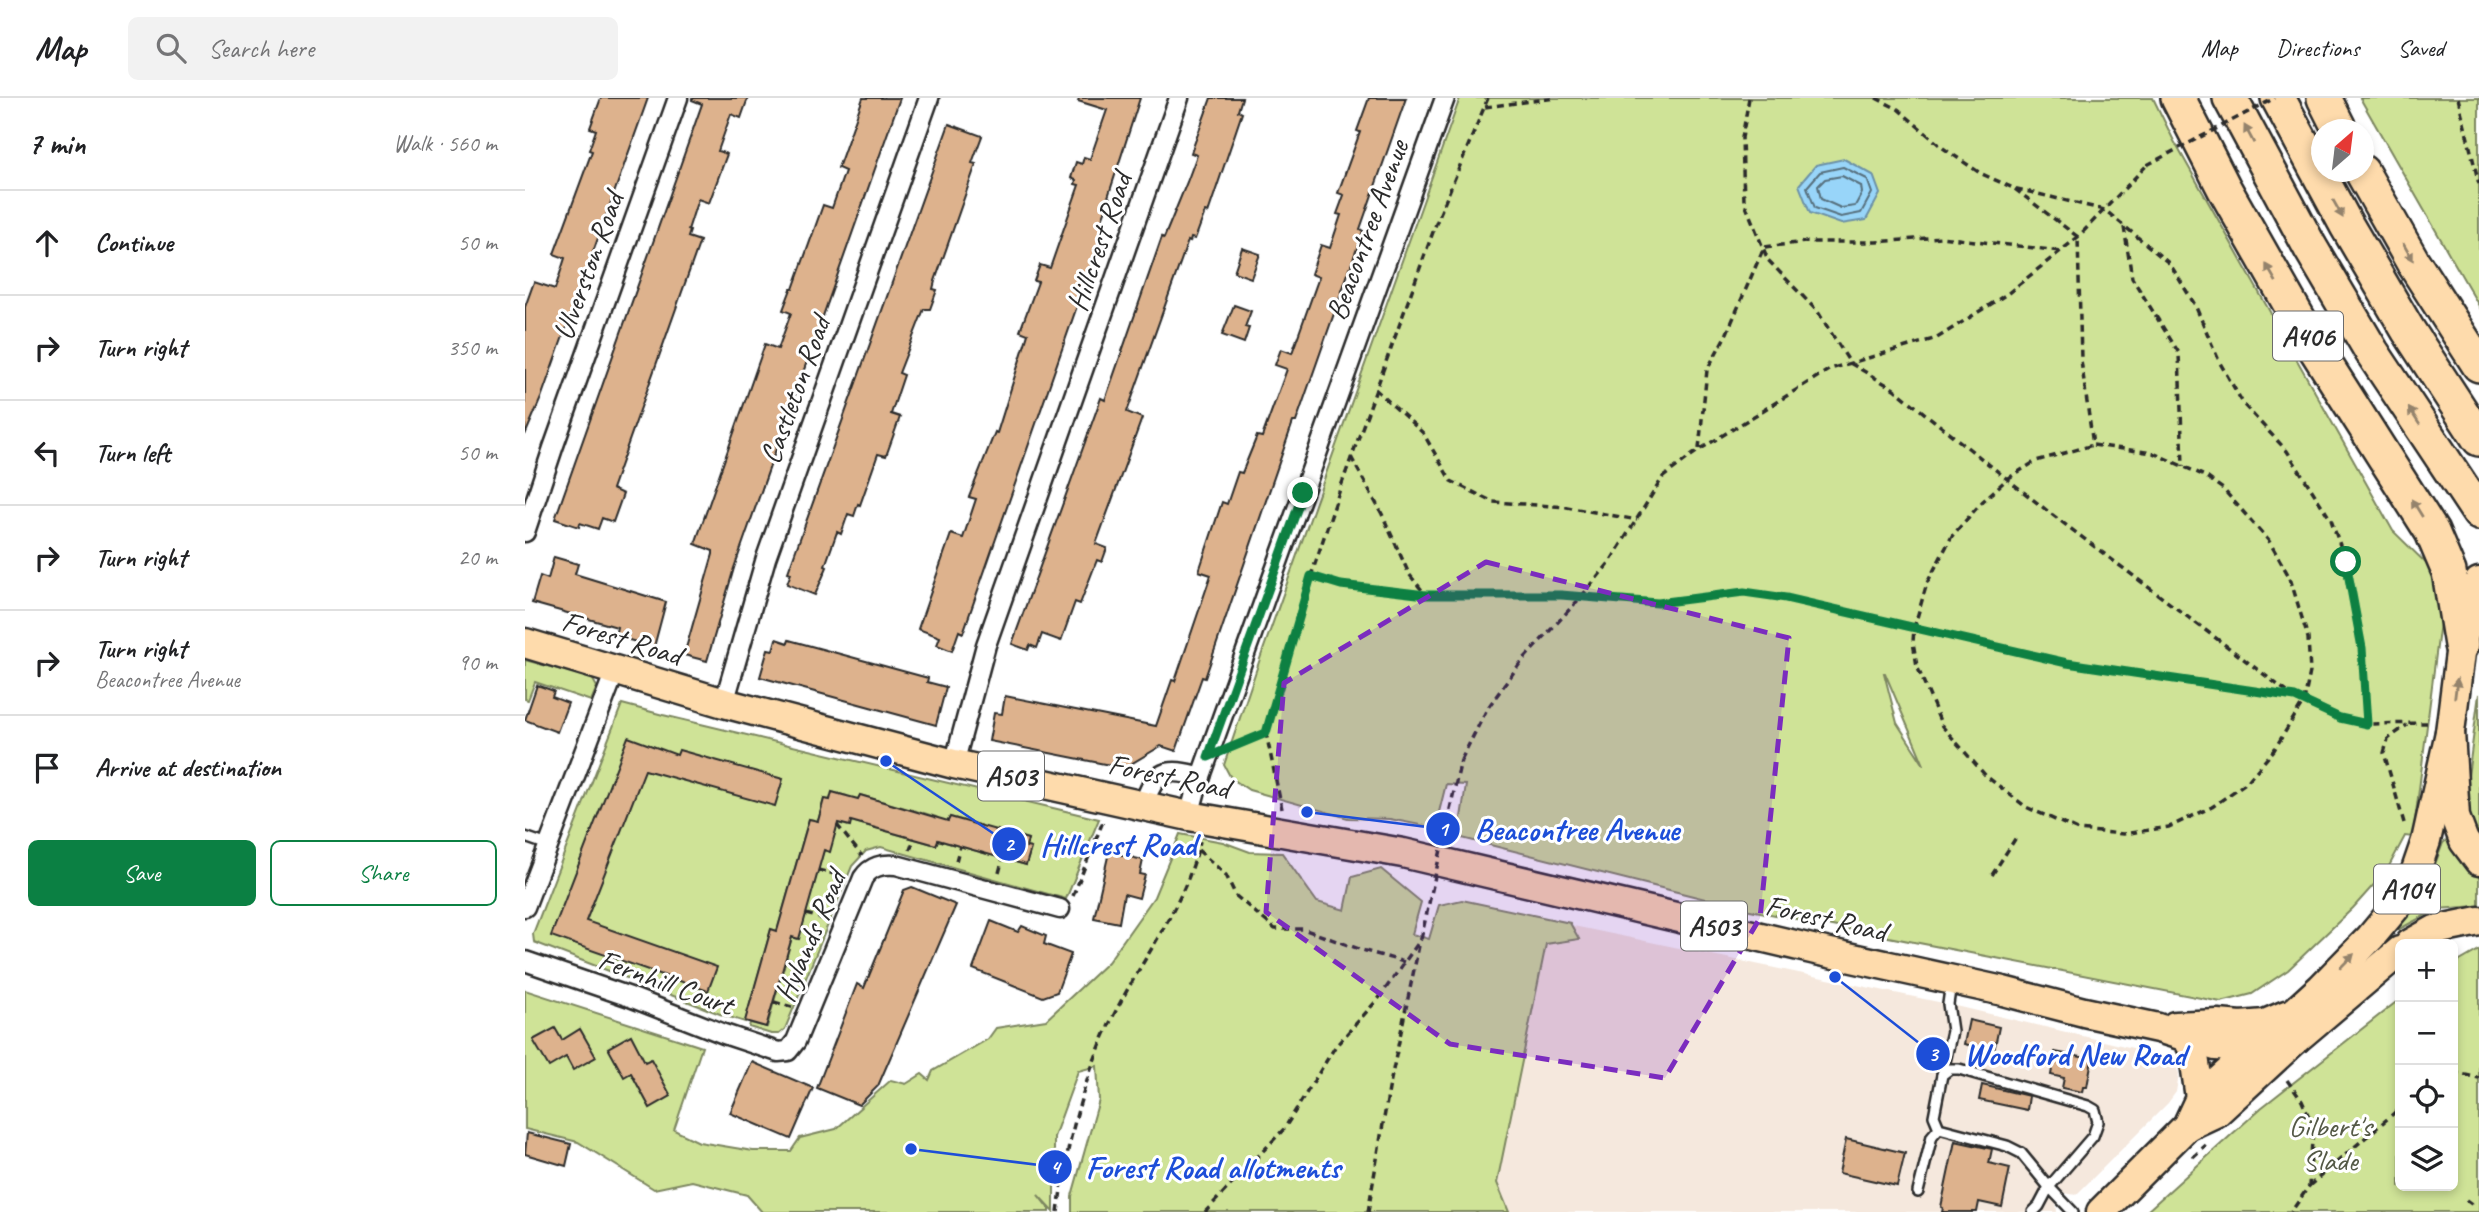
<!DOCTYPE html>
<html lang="en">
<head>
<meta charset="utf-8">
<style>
  :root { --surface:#fff; --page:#f2f2f2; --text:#202124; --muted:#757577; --line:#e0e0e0; --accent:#0b8043 }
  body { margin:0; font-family:Caveat,sans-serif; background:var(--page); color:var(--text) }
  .controls { position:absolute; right:21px; bottom:21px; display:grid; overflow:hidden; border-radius:10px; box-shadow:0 4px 10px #0003 }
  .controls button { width:63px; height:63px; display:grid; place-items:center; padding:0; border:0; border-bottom:2px solid var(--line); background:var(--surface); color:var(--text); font:35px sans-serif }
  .compass { position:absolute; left:1786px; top:21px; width:63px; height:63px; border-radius:50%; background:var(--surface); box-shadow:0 4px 10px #0003; rotate:28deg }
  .stop { position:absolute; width:21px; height:21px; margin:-16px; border:5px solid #0b8043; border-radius:50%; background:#fff }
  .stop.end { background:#0b8043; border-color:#fff; box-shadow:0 2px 7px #0008 }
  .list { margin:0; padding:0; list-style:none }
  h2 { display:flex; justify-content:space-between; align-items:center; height:91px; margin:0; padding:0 28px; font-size:30px }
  h2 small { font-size:23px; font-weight:400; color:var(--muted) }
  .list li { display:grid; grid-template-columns:46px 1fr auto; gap:21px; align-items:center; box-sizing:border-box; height:105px; padding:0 28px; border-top:2px solid var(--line) }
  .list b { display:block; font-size:26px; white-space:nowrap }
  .list p { margin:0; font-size:23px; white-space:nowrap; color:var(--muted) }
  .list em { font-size:23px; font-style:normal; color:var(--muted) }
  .actions { display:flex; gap:14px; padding:21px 28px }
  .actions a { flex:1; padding:16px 0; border:2px solid var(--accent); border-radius:10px; text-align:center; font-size:24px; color:var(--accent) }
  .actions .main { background:var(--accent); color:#fff }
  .icon { flex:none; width:38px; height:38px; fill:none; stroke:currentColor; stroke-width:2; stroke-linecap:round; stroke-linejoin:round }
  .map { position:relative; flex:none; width:1954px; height:1114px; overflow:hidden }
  header { display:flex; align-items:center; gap:42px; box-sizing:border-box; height:98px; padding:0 35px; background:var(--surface); border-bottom:2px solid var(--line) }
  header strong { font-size:33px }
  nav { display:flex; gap:38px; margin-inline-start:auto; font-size:24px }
  .search { width:490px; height:63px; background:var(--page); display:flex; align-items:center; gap:18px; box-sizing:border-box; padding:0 24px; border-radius:10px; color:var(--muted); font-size:26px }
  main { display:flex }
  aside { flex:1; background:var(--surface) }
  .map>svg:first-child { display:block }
  .built { fill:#f5e8dd }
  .green { fill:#cfe397; stroke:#7d8761; stroke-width:2; fill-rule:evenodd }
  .water { fill:#98d5f9; stroke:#6c91a7; stroke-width:2 }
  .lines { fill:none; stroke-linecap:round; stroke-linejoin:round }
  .shore { stroke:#576f7d; stroke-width:2 }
  .building { fill:#ddb28d; stroke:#2b2b2b; stroke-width:2 }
  .lane-casing { stroke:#2b2b2b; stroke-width:14 }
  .street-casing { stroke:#2b2b2b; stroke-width:23 }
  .primary-casing { stroke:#2b2b2b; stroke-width:33 }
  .highway-casing { stroke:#2b2b2b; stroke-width:38 }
  .path { stroke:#2b2b2b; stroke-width:3.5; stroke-dasharray:7 5; stroke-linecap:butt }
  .lane { stroke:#fff; stroke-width:9 }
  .street { stroke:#fff; stroke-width:18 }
  .primary { stroke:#fedbac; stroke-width:28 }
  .highway { stroke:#fedbac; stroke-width:33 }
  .path-bridge { stroke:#2b2b2b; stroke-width:3.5; stroke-dasharray:7 5; stroke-linecap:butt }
  .oneway { fill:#94836c }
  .route { stroke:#0b8043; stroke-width:9 }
  .marked { fill:#7b2cbf; fill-opacity:0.2; stroke:#7b2cbf; stroke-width:5; stroke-dasharray:14 9; stroke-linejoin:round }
  .labels { text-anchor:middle; stroke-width:6; stroke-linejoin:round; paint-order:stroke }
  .shield { fill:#fff; stroke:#6b6b6b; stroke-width:2 }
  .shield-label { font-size:28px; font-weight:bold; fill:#2b2b2b }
  .street-label { font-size:30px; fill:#2b2b2b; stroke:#fff }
  .park-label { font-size:30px; fill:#545946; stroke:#fff }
  .leader { fill:none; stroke:#1d4ed8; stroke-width:2.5 }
  .callout-dot { fill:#1d4ed8; stroke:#fff; stroke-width:2.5 }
  .mark-label { font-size:21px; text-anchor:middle; font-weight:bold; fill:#fff }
  .callout-label { font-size:32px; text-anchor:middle; font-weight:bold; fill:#1d4ed8; stroke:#fff; stroke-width:6; stroke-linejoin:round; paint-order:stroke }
</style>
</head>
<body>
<header>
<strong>Map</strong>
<div class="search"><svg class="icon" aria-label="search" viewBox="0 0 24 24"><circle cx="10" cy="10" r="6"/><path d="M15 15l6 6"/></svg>Search here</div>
<nav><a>Map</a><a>Directions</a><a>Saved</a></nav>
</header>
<main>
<aside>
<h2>7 min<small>Walk · 560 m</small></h2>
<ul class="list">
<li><svg class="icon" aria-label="ahead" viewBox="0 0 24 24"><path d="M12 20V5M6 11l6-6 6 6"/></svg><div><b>Continue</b></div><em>50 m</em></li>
<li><svg class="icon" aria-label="right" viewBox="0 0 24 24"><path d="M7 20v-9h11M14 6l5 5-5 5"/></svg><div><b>Turn right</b></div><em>350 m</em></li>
<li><svg class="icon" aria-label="left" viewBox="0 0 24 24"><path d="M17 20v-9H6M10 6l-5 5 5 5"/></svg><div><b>Turn left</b></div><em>50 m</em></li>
<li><svg class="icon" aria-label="right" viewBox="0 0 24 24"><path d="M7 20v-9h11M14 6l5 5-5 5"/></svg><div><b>Turn right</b></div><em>20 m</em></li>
<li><svg class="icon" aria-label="right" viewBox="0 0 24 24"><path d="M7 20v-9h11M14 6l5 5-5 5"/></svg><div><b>Turn right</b><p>Beacontree Avenue</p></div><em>90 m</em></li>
<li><svg class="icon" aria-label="arrive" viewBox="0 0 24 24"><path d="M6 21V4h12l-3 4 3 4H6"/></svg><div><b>Arrive at destination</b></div></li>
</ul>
<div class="actions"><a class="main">Save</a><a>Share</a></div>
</aside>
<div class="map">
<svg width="1954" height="1114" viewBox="0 0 1954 1114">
  <rect width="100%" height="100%" fill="#fff"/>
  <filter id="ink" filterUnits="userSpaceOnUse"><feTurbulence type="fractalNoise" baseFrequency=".0143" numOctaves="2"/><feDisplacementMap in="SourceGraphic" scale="14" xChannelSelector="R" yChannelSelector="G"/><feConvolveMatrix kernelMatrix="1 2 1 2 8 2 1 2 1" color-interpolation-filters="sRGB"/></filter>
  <g filter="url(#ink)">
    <polygon class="built" points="967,811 1423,906 1633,956 1650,966 1654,976 1651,994 1643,1005 1551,1097 1539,1095 1531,1104 1532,1114 902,1114"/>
    <g class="green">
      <path d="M935,0h693l21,43 219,390 45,44 2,47 -27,215 -8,-1 -18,34 -34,38 -65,62 -36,24 -31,8 -476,-93 -287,-72 8,-52 -20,-1 -11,44 -45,-9 -42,-1 -99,-28 -18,-12 -7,-13 37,-109zM1359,575h1l39,92 -27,-42z"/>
      <polygon points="1835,0 1954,0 1954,208"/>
      <polygon points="0,562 67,580 72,589 66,603 10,584 3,602 0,601"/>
      <polygon points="1954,596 1954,737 1943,719 1942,686"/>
      <polygon points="97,606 138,617 574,721 541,801 356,749 341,753 327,768 260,931 254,936 246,936 224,929 225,925 242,929 267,839 273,841 299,752 304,754 313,725 324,728 326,723 411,747 413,742 501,767 506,750 501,749 503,741 489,737 486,744 484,735 470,731 457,736 459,729 444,724 438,731 440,723 425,719 422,726 411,719 399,715 396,724 391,723 394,714 335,697 332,706 320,707 322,698 307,694 305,702 299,701 293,723 284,721 252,833 246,831 220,924 195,916 9,844 8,836"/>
      <polygon points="655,736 698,744 725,754 757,755 792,804 820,812 827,779 856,771 896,804 887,836 904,841 914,807 937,802 1045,825 1054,841 1021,846 972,1085 984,1114 547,1114 547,1098 574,1002 572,968 553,973 529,1039 529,1114 513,1097 524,1111 524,1114 237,1114 222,1097 167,1083 129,1091 53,1044 0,1031 0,892 177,949 149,1032 174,1044 228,1053 266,1053 275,1040 311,1031 366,982 381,986 397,976 404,982 408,973 463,941 471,930 521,922 583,864 629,799"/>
      <polygon points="1924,740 1954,778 1954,808 1912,811 1865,836 1898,798 1918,745"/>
      <polygon points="1954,852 1954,1114 1621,1114 1736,1010 1875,901 1875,1088 1928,1088 1928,867"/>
    </g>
    <polygon class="water" points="1319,61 1348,77 1355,96 1341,122 1316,126 1285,115 1274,87 1291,67"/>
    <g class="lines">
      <g class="shore">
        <polygon points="1318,69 1342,81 1347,95 1336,115 1316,119 1290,110 1282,89 1295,74"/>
        <polygon points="1317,78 1336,88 1337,95 1330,108 1316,110 1296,101 1293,88 1300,81"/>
      </g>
    </g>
    <g class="building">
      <polygon points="76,0 123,0 16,300 0,337 0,209 9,184 30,191 40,160 29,156 67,53 64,52 71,32 65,30"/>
      <polygon points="167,0 223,0 216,20 206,16 193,53 202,56 184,105 173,101 163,132 165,133 163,139 175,143 87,391 98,396 88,424 77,420 73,431 55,425 54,429 30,421 177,6 167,2"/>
      <polygon points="338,0 375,0 209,470 182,563 159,557 188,456 188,453 170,446 240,246 253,251 266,215 258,212 266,191 268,191 298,107 307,110 320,73 313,70"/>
      <polygon points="554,0 615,0 583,99 585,100 575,127 580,128 438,535 434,533 427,553 412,547 415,539 393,531 426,436 438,440 451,401 444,399 470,334 472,335 503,236 495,233 513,184 509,183 515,167 525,170 554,87 550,86 551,82 546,80 551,64 557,66 559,59 565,61 582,12 553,3"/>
      <polygon points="686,0 717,0 713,13 717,15 683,115 680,114 670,141 666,140 665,144 663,143 602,314 617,320 571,446 582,450 577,464 572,462 555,506 550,504 536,543 517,536 512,550 505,547 503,552 487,546 576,300 580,302 637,139 639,140 662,84 672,57 666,55"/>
      <polygon points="844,0 881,0 835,131 838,133 771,324 768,324 680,580 677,579 651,653 636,648 606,666 605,671 464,643 469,615 477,616 480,598 631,628 647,582 650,583 686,477 674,473 697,404 702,406 713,374 717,375 732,338 737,339 762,271 750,267 756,251 767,255 794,179 786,176 796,147 805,150 816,117 812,116 819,97 813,95 835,34 832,33"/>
      <polygon points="424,26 457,38 447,65 451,66 410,183 408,191 412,192 405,211 399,211 374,275 379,277 366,316 375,319 361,358 353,356 335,407 333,406 329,418 323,416 316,436 312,434 300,468 302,469 290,497 262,486 266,475 263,474"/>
      <polygon points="717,150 735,156 726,180 709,174"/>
      <polygon points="709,207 726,213 720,229 724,230 719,245 697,237"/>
      <polygon points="29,459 53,466 50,476 141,504 129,549 90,538 92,529 7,505 15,478 23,481"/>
      <polygon points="251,541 263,545 264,542 403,580 402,584 421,589 411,627 235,579 243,551 248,552"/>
      <polygon points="12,587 29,593 27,599 43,605 32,634 0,622"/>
      <polygon points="103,639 152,657 154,652 258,681 250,708 120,672 61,823 192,869 183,893 26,838"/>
      <polygon points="307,694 333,701 335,697 423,723 425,719 503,741 501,749 506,750 501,767 413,742 411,747 326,723 325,728 313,725 305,754 299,752 274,841 267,839 241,929 220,923 246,831 252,833 284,721 293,723 299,701 305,702"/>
      <polygon points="584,754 618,762 615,776 620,777 614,800 599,796 594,825 569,820"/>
      <polygon points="387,789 431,807 353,988 334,1007 292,990 332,886 339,890 379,792"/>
      <polygon points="466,823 493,834 497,828 521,838 519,846 546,856 532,894 518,899 448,871"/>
      <polygon points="1444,922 1474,929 1469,953 1439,946"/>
      <polygon points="30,930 37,942 55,931 71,959 48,972 41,959 24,969 8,942"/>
      <polygon points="106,937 120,964 126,961 146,998 125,1010 106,975 99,979 83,950"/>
      <polygon points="1530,954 1567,961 1562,989 1558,989 1557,994 1537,990 1539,980 1526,977"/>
      <polygon points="227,964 288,990 266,1041 205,1015"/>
      <polygon points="1457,987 1504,998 1502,1012 1454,1002"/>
      <polygon points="2,1035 46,1046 41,1068 0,1056"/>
      <polygon points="1321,1041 1380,1055 1372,1088 1314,1075"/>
      <polygon points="1430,1043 1467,1051 1464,1065 1485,1070 1477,1109 1454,1104 1452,1114 1417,1114 1418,1110 1416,1109"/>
    </g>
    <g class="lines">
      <defs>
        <g id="lane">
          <polyline points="0,739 23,747"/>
          <polygon points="1425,971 1434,971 1563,1008 1570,1012 1573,1024 1568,1038 1524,1089 1496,1055 1482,1048 1414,1030 1409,1018 1417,977"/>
          <polyline points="1417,977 1427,933 1423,906 1426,885"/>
          <polyline points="1393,1094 1407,1038 1414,1030"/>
          <polyline points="1508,1114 1514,1108 1524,1089 1548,1114"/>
        </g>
        <g id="street">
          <polyline points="0,434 28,350 153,0"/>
          <polyline points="199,605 241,460 404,0"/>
          <polyline points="429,666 461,547 654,0"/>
          <path d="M619,707c10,-35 23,-38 57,-28"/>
          <polyline points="664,718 671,692 920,0"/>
          <polyline points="0,809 90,573"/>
          <path d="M0,863l105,36 94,37 54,18 10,-1 8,-10 67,-163c8,-12 19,-14 33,-13l164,44"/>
        </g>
        <g id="primary">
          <polyline points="1954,484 1936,547 1925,634 1930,719 1939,743 1954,763"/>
          <polyline points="0,545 199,605 429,666 664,718 878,755 1291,852 1478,893 1559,914 1633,930 1690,948 1712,949 1771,941"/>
          <polyline points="1885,846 1910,832 1954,823"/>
          <polyline points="1650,928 1693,926 1716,928 1740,926 1761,917"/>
          <polyline points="1662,940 1668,951 1675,1000"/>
          <polyline points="1662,1028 1692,1014 1771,941 1875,853"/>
          <polyline points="1576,1114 1662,1028 1675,1000 1796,890 1845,840 1875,804 1889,778 1901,743 1925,634"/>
        </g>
        <g id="highway">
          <polyline points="1653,0 1699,90 1790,250 1907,434 1924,474 1936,547"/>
          <polyline points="1705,0 1785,149 1847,254 1954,415"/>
          <polyline points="1753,0 1822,128 1883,232 1954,341"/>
          <polyline points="1799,0 1815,32"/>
          <polyline points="1837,74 1888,164 1954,267"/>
        </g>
      </defs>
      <use href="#lane" class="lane-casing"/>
      <use href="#street" class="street-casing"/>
      <use href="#primary" class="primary-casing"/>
      <use href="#highway" class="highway-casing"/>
      <g class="path">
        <polyline points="1224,0 1217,40 1219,103 1243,162 1293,214 1325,265 1369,291 1525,415 1769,599"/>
        <polyline points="1351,0 1373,11 1418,50 1455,75 1488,90 1580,112 1645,166 1670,207 1695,265 1719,307 1762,353 1806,422 1821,464 1837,550 1842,626"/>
        <polyline points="1933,0 1954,86"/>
        <polyline points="960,9 1031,0"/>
        <polyline points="1490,91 1553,139 1556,262 1568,347"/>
        <polyline points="1599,129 1607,180 1654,255 1658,368"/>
        <polyline points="850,291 898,335 926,383 968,404 1042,409 1112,422"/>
        <polygon points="1568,347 1628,355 1680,378 1698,391 1744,443 1765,480 1783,540 1785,574 1779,603 1749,652 1722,684 1687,709 1644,729 1598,736 1553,732 1501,709 1461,678 1417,628 1392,568 1388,544 1389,530 1402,485 1427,438 1458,403 1482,381 1511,363"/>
        <polyline points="1174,351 1182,272 1202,235 1239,149 1281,144 1351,144 1416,139 1535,153"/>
        <polyline points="826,359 857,416 884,476 900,496"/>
        <polyline points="786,478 816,487 901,497 1036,497 1133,505 1219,494 1261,500 1542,565 1770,599 1815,620 1842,626 1902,625"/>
        <polyline points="707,649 741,635"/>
        <polyline points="936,662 962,611 996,564 1056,499 1085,464 1138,379 1174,352 1305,271 1412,240 1482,196 1553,139 1622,67"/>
        <polyline points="757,711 741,635 786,478 815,391 912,123 963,0"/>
        <polyline points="1879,725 1859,655 1863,641 1882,627"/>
        <polyline points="312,727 337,758"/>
        <polyline points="385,752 389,741"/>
        <polyline points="673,752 701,777 711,798 750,831 778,831 837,852 879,864"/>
        <polyline points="431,763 435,748"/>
        <polyline points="293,772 318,778"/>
        <polyline points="474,775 478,760"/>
        <polyline points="1467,777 1492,738"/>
        <polyline points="548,798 579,721"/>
        <polyline points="281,816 302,822"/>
        <polyline points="261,861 282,866"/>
        <polyline points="249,904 267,909"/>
        <polyline points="1928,977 1931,975 1954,980"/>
        <polyline points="1762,982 1777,1003 1788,1028 1784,1088 1766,1114"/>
        <polyline points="1668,1059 1681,1047"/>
        <polyline points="1784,1088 1875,1010"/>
        <polyline points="1941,1102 1948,1107"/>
        <path d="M533,1114c8,-66 23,-124 50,-185 29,-63 76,-117 92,-186"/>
        <polyline points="680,1114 759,1031 810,949 854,900 896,841"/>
        <polyline points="843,1114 864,991 895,843"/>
      </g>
      <use href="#lane" class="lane"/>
      <use href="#street" class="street"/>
      <use href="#primary" class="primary"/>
      <use href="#highway" class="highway"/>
      <g class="path-bridge">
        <polyline points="1622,67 1750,0"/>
        <polyline points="896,841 936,662"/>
      </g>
    </g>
    <defs><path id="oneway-solid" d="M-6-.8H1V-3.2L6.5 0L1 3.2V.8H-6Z" transform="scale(1.75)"/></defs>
    <g class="oneway">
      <use href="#oneway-solid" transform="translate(1724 36) rotate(-118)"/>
      <use href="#oneway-solid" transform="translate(1813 111) rotate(61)"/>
      <use href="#oneway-solid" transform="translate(1883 154) rotate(60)"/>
      <use href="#oneway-solid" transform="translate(1746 175) rotate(-120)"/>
      <use href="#oneway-solid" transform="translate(1889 318) rotate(-123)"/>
      <use href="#oneway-solid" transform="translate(1892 410) rotate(-122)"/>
      <use href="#oneway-solid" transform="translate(1931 590) rotate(-83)"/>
      <use href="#oneway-solid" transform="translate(1822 863) rotate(-45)"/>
    </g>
  </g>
  <g class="lines" filter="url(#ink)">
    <polyline class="route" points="778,395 683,659 741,635 786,478 816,487 901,497 1036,497 1133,505 1219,494 1261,500 1542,565 1770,599 1815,620 1842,626 1837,550 1821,464"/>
  </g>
  <path class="marked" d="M961,464l303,76 -29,280 -95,160 -215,-34 -184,-132 18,-229z"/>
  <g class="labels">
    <g class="shield">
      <rect x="1748" y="213.5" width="70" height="49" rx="5"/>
      <rect x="453" y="653.5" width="66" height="49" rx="5"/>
      <rect x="1849" y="766.5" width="66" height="49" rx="5"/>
      <rect x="1156" y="803.5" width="66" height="49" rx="5"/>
    </g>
    <g class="shield-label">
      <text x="1783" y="248">A406</text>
      <text x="486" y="688">A503</text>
      <text x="1882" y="801">A104</text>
      <text x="1189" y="838">A503</text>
    </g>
    <g class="street-label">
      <text transform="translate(842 132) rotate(-70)" y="10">Beacontree Avenue</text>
      <text transform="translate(574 144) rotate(-71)" y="10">Hillcrest Road</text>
      <text transform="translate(63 168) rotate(-70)" y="10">Ulverston Road</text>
      <text transform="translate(270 292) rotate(-70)" y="10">Castleton Road</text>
      <text transform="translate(97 540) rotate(17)" y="10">Forest Road</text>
      <text transform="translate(644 678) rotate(12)" y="10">Forest Road</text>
      <text transform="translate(1301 820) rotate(13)" y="10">Forest Road</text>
      <text transform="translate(285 838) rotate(-67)" y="10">Hylands Road</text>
      <text transform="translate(141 884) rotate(20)" y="10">Fernhill Court</text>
    </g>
    <g class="park-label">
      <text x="1805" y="1038">Gilbert's<tspan x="1805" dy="34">Slade</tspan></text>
    </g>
  </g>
  <path class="leader" d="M782 714L918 731M361 663L484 746M1310 879L1408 956M386 1051L530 1069"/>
  <g class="callout-dot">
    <circle cx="782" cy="714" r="7"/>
    <circle cx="361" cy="663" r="7"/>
    <circle cx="1310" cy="879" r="7"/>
    <circle cx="386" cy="1051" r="7"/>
    <circle cx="918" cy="731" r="18"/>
    <circle cx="484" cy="746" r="18"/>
    <circle cx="1408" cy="956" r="18"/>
    <circle cx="530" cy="1069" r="18"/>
  </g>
  <g class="mark-label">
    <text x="918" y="738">1</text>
    <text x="484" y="753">2</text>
    <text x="1408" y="963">3</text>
    <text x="530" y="1076">4</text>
  </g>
  <g class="callout-label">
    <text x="1052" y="742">Beacontree Avenue</text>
    <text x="593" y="757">Hillcrest Road</text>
    <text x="1550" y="967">Woodford New Road</text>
    <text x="688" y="1080">Forest Road allotments</text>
  </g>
</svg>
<div class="controls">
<button>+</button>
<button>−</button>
<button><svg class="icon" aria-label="locate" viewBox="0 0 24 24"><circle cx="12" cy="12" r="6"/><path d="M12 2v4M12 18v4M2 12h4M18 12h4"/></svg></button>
<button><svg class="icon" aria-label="layers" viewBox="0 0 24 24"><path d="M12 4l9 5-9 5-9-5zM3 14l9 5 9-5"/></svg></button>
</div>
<svg class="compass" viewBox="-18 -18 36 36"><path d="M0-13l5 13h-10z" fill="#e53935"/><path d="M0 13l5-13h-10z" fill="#757577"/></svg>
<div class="stop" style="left:1821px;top:464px"></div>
<div class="stop end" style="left:778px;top:395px"></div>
</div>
</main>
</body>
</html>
